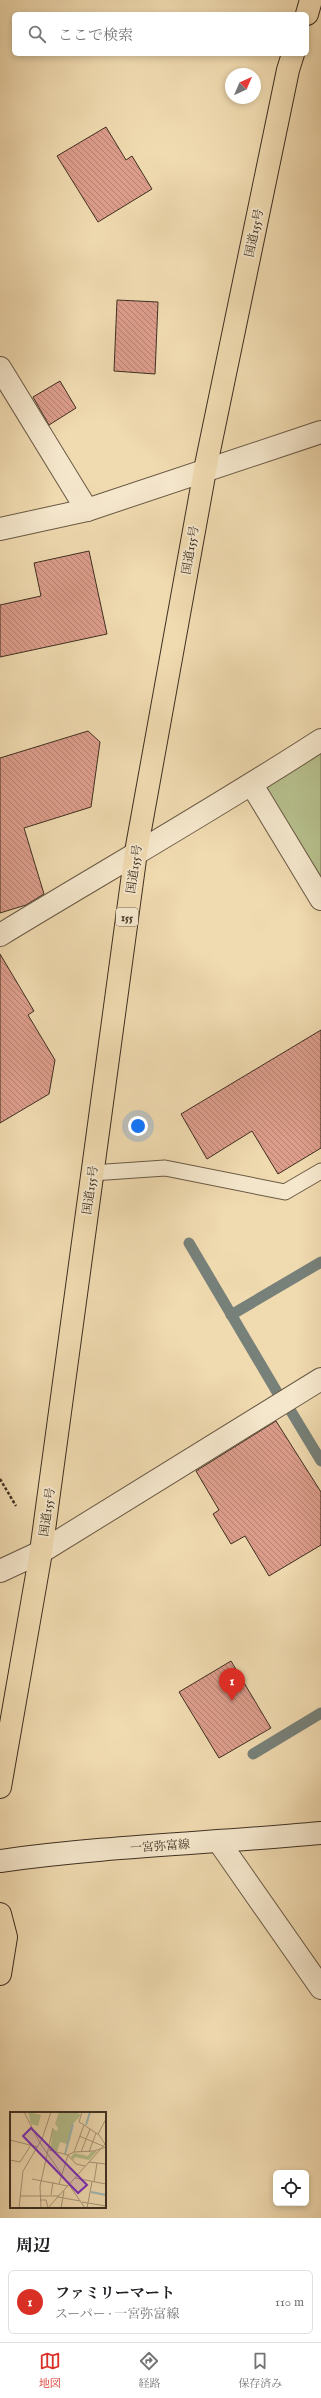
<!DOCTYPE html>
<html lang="ja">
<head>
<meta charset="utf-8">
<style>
  :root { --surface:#fff; --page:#f2f2f2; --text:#202124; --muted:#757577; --line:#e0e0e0; --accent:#d93025 }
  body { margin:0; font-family:"IM FELL English","Noto Serif JP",serif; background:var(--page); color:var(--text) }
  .controls { position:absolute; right:12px; bottom:12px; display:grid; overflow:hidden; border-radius:6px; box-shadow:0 2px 6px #0003 }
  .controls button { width:36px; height:36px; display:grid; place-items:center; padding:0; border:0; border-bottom:1px solid var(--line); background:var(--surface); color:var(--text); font:20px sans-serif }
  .compass { position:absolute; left:225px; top:68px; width:36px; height:36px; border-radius:50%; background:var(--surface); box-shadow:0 2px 6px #0003; rotate:44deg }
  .you { position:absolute; left:138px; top:1126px; width:14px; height:14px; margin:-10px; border:3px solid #fff; border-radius:50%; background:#1a73e8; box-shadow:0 0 0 6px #1a73e833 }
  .badge { display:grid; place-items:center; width:26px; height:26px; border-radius:50%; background:var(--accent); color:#fff; font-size:13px; font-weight:700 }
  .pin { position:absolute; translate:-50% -33px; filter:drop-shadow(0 1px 2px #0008) }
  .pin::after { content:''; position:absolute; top:21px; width:14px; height:12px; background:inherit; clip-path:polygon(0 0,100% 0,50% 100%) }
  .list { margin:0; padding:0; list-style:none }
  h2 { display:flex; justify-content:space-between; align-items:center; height:52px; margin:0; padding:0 16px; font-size:17px }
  h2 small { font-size:13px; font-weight:400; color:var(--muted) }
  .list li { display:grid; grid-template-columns:26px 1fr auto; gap:12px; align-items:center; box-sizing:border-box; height:64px; margin:0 8px 8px; padding:0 8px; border:1px solid var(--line); border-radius:6px }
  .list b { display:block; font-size:15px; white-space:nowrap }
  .list p { margin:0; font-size:13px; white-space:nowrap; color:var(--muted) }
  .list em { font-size:13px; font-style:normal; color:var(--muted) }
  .icon { flex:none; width:22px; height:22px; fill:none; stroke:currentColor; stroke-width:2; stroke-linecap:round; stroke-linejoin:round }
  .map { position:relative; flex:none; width:321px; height:2218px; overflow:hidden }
  .search { position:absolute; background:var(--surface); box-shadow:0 2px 6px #0003; left:12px; right:12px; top:12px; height:44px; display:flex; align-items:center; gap:10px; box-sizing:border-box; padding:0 14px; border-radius:6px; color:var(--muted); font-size:15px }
  .sheet { height:124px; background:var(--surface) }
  nav { display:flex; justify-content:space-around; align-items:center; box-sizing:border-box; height:56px; border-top:1px solid var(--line); background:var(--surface); font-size:11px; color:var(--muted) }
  nav a { display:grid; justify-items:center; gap:2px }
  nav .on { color:var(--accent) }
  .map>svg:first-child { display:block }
  .green { fill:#b6c08d; stroke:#7a7857 }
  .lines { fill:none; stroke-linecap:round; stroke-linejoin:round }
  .stream { stroke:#77817a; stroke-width:11 }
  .building { fill:url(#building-back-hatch); stroke:#3e2f21 }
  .service-casing { stroke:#6a5a45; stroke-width:17 }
  .minor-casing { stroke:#6a5a45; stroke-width:24 }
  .tertiary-casing { stroke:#6a5a45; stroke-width:24 }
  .secondary-casing { stroke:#3e2f21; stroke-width:24 }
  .trunk-casing { stroke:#3e2f21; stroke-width:24 }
  .path { stroke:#3e2f21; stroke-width:2.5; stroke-dasharray:3 2; stroke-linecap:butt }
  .service { stroke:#f5e7cc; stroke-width:15 }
  .minor { stroke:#f5e7cc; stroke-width:22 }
  .tertiary { stroke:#f5e7cc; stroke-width:22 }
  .secondary { stroke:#f5e7cc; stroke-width:22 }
  .trunk { stroke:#f0dab0; stroke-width:22 }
  .labels { text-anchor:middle; stroke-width:4; stroke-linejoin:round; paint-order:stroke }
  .shield { fill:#f5e7cc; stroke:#756654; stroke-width:1 }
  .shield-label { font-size:11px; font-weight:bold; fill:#3e2f21 }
  .street-label { font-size:12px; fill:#3e2f21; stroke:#f5e7cc }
  .inset-river { fill:none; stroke:#9db8b5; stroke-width:2 }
  .inset-road { fill:none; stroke:#a99677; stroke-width:1 }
  .view { fill:#7b2cbf; fill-opacity:0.15; stroke:#7b2cbf; stroke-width:2 }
  .inset-edge { fill:none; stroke:#3e2f21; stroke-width:2 }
</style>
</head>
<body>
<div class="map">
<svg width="321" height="2218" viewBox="0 0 321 2218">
  <defs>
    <pattern id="building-back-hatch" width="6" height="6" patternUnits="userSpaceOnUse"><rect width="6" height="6" fill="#dc9d8b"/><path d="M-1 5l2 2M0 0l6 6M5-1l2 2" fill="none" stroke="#b48071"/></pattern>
  </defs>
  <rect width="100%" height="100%" fill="#f0dab0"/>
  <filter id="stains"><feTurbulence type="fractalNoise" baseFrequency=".005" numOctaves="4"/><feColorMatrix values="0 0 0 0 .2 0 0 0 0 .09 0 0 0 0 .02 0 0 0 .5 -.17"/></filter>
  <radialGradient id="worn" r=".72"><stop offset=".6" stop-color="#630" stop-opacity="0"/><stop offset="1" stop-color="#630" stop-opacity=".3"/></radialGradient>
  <polygon class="green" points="321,750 321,881 264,787"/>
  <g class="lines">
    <g class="stream">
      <polyline points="189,1243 277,1392"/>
      <polyline points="231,1315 321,1262"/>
      <polyline points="289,1408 321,1461"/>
      <polyline points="253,1754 321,1713"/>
    </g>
  </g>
  <g class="building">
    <polygon points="106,127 126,160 132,156 152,189 98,222 57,156"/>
    <polygon points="117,300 158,302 155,374 114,371"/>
    <polygon points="60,381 76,408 49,425 33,397"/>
    <polygon points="89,551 107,634 0,657 0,605 41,596 34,563"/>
    <polygon points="88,731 100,742 91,807 24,828 44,894 26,905 0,913 0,758"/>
    <polygon points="0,954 34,1011 28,1015 55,1060 49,1094 0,1123"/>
    <polygon points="321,1030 321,1148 278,1174 252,1131 207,1159 181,1114"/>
    <polygon points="276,1421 321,1492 321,1545 269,1576 245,1536 231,1544 213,1514 219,1510 196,1471"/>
    <polygon points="231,1661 271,1728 219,1758 179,1692"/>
  </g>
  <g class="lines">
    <defs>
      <polyline id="service" points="92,1173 165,1168 285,1192 321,1171"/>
      <g id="minor">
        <polyline points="0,368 87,510"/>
        <polyline points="252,785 321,899"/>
        <path d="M0,935c107,-65 216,-127 321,-195"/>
        <polyline points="0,1571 41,1552 321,1379"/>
        <polyline points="219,1842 321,1988"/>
      </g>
      <polyline id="tertiary" points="0,529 87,510 321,432"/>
      <path id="secondary" d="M0,1861c106,-15 214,-18 321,-28"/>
      <g id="trunk">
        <polyline points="307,14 311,0"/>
        <polyline points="0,1787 41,1552 136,852 205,470 288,70 293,54"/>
        <polyline points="0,1914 6,1937 0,1974"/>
      </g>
    </defs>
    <use href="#service" class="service-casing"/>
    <use href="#minor" class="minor-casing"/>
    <use href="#tertiary" class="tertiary-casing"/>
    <use href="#secondary" class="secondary-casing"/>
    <use href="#trunk" class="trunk-casing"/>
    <polyline class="path" points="0,1479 16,1506"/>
    <use href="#service" class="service"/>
    <use href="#minor" class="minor"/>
    <use href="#tertiary" class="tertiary"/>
    <use href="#secondary" class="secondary"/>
    <use href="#trunk" class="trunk"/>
  </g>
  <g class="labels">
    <rect class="shield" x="116" y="908" width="22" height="18" rx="3"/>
    <g class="shield-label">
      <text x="127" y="921">155</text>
    </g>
    <g class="street-label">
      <text transform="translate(254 233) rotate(-78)" y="4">国道155号</text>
      <text transform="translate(190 550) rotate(-80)" y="4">国道155号</text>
      <text transform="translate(134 869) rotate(-82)" y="4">国道155号</text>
      <text transform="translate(90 1190) rotate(-82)" y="4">国道155号</text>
      <text transform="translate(47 1512) rotate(-82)" y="4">国道155号</text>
      <text transform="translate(160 1846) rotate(-4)" y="4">一宮弥富線</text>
    </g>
  </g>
  <g transform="translate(10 2112)">
    <rect width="96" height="96" fill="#f0dab0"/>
    <path d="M18,0l13,3 -3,11 -7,-2zM49,0h17l5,3 -8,9 -6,20 -7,-2 -3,10 -7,-2 3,-21 4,2 1,-3 -3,-4z" fill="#b6c08d"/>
    <path d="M87,39l-8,9 -14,-3 -2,3 -2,-3 3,-4 14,3 3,-4z" fill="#b6c08d"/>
    <path class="inset-river" d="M76,13l4,-13M55,42l8,-30M81,80l15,3"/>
    <path class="inset-road" d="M14,0l16,31 45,65M74,13l15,10 6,9M88,22l8,-15M69,24l24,10M0,28l28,7M39,38l19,5 8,9 9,2M64,40l20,-1 12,-4M71,40l9,-23M79,40l7,-19M0,48l10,2 11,-17M79,50l17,2M65,66l31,6M22,67l36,7M84,70l3,-19M49,72l9,-29 6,-3 10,-27 -5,-3 3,-10M41,83l2,-13M10,84h39M48,85l22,4M30,88h6l2,8M72,90l24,4M9,96l4,-37 19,-32 9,-27M31,96l-1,-22 13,-58M38,96l58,-65M51,96l3,-17M77,96l5,-26"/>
    <path class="view" d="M21,16l56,57 -9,8 -55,-57z"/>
    <rect width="96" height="96" class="inset-edge"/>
  </g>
  <rect width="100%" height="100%" filter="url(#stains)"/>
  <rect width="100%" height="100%" fill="url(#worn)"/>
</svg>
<div class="controls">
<button><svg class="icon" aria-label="locate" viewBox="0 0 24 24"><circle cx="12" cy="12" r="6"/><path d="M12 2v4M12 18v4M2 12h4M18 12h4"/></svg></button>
</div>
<svg class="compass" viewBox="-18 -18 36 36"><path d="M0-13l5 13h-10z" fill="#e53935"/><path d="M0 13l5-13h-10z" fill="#757577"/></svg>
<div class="you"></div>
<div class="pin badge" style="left:232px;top:1701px">1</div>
<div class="search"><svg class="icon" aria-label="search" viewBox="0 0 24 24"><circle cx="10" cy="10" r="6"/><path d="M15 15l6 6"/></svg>ここで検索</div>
</div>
<section class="sheet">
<h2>周辺<small></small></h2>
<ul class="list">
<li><span class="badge">1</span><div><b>ファミリーマート</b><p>スーパー · 一宮弥富線</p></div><em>110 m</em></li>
</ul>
</section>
<nav>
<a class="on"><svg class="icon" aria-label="map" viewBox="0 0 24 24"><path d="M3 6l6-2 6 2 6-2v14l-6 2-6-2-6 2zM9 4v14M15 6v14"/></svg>地図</a>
<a><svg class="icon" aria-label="directions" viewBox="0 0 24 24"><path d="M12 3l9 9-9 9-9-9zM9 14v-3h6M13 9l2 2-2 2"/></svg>経路</a>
<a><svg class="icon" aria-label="saved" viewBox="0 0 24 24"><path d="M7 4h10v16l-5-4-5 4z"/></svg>保存済み</a>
</nav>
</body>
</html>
